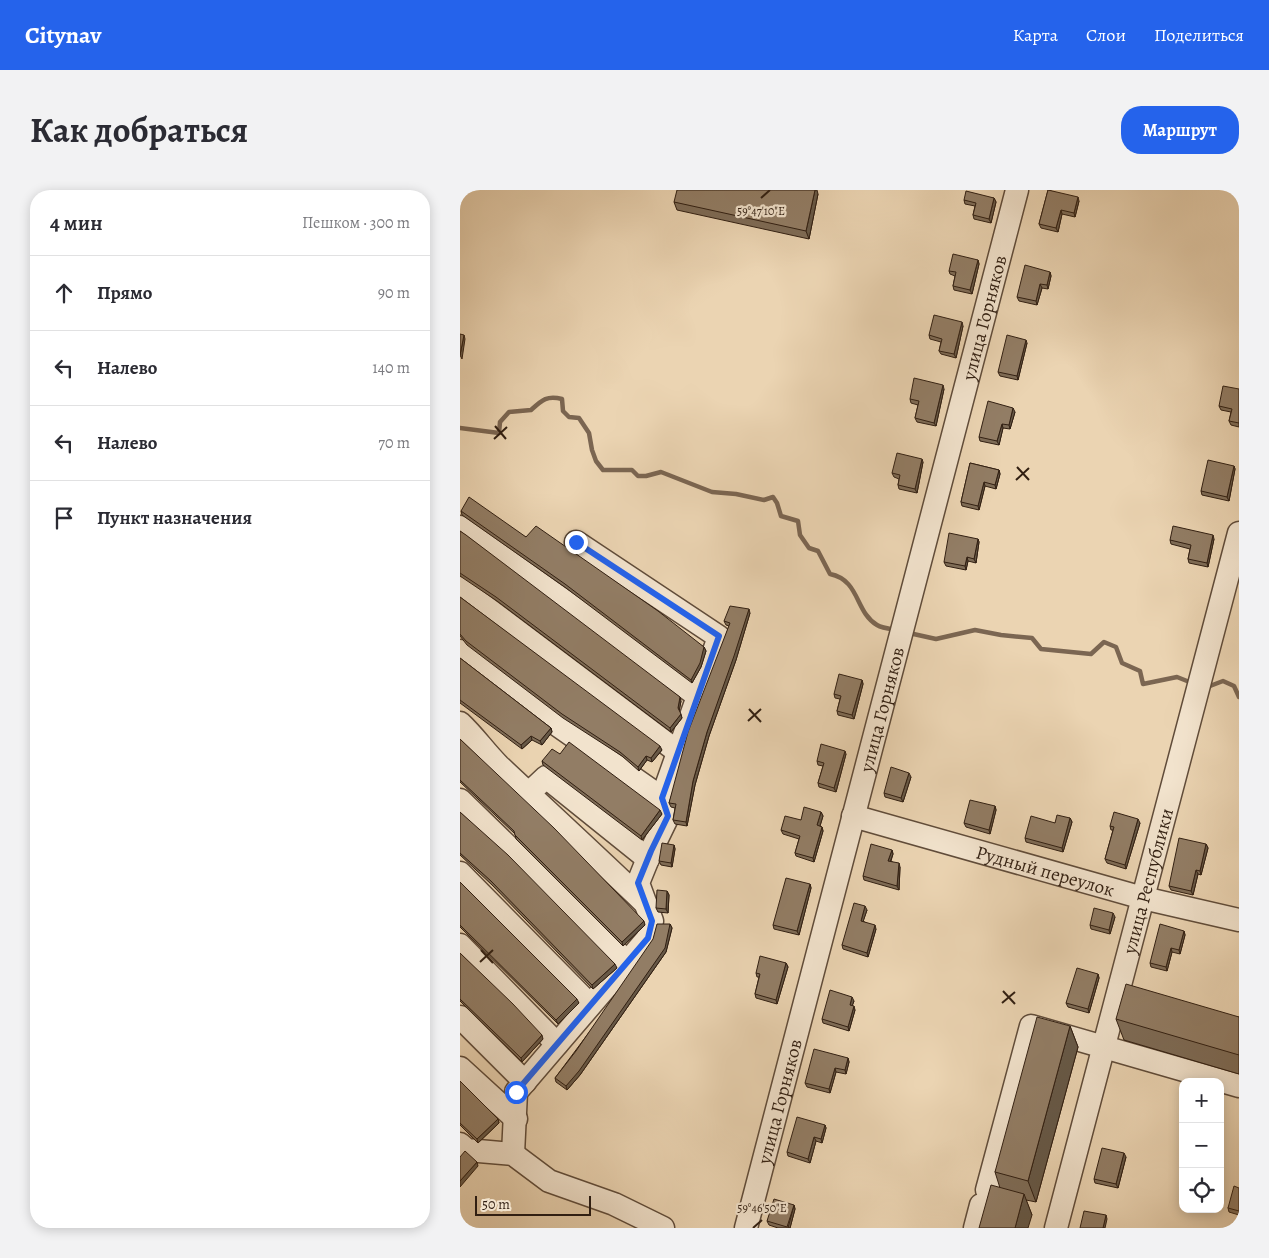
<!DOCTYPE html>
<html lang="ru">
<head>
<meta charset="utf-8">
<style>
  :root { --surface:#fff; --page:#f2f2f3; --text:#2b2b33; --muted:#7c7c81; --line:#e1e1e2; --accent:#2563eb }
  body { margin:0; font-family:Alegreya,serif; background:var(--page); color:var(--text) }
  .controls { position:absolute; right:15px; bottom:15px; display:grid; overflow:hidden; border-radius:10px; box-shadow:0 2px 12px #0003 }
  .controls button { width:45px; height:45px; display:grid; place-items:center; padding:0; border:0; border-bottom:1px solid var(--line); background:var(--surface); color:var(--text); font:25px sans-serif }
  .scale { position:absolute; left:15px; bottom:12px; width:116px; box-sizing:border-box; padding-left:5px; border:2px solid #311f12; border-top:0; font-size:14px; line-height:18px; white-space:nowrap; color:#311f12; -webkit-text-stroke:4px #f2e3cd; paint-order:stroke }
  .stop { position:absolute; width:15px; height:15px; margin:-11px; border:4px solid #2563eb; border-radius:50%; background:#fff }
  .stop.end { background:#2563eb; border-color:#fff; box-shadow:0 1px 5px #0008 }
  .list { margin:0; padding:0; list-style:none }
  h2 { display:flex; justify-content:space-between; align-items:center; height:65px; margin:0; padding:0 20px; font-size:21px }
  h2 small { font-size:16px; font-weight:400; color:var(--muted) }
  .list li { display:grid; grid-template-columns:32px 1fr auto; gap:15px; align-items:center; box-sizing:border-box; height:75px; padding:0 20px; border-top:1px solid var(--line) }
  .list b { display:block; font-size:19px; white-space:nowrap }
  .list em { font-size:16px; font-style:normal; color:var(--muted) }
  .icon { flex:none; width:28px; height:28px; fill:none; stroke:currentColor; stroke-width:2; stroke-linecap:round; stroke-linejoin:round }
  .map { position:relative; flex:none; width:779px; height:1038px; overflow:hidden; border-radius:20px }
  header { display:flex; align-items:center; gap:30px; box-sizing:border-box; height:70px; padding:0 25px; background:var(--accent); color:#fff }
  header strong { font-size:24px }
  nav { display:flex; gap:28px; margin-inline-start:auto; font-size:18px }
  .intro { display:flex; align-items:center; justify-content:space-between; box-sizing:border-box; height:120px; padding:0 30px }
  h1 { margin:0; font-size:35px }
  .button { padding:12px 22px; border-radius:20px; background:var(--accent); color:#fff; font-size:18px; font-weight:700 }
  main { display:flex; gap:30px; padding:0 30px }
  aside { flex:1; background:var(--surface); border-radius:20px; box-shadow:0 2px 12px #0003 }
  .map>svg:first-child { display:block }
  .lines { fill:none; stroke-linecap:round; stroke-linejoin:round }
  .stream { stroke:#7b6652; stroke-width:4.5 }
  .minor-casing { stroke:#604c3a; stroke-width:25 }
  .minor { stroke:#f2e3cd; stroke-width:22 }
  .wall { fill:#7e6c57; stroke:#311f12 }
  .shaded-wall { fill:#665847; stroke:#311f12 }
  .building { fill:#927d65; stroke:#311f12 }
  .route { stroke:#2563eb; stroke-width:6 }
  .ticks { fill:none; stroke:#311f12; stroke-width:2 }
  .labels { text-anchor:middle; stroke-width:4.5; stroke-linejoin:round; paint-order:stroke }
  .street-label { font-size:19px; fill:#311f12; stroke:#f2e3cd }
  .ticks-label { font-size:12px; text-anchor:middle; fill:#311f12; stroke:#f2e3cd; stroke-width:4.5; stroke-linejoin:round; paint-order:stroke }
</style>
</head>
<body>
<header>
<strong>Citynav</strong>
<nav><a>Карта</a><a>Слои</a><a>Поделиться</a></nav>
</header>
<div class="intro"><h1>Как добраться</h1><a class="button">Маршрут</a></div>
<main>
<aside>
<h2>4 мин<small>Пешком · 300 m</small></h2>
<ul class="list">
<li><svg class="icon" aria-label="ahead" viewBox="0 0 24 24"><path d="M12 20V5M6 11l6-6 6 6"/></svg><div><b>Прямо</b></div><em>90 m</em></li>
<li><svg class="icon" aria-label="left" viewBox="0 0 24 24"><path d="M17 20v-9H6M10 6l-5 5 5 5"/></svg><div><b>Налево</b></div><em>140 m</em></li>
<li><svg class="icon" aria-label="left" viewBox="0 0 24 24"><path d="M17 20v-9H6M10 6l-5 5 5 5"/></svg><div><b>Налево</b></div><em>70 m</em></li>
<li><svg class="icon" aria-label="arrive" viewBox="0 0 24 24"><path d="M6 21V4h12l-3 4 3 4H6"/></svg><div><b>Пункт назначения</b></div></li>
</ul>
</aside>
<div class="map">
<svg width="779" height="1038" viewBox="0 0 779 1038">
  <rect width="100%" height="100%" fill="#ebd4b2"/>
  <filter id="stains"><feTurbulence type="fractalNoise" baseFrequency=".004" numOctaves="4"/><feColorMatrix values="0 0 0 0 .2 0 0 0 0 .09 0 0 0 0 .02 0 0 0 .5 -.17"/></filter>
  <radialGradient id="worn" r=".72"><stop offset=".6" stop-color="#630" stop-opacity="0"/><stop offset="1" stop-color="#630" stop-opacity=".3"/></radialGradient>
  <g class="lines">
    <g class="stream">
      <path d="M0,238l39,5 1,-11 9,-10 22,-2c11,-10 16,-15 31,-11l1,12 6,6 10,1 10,15 3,17 4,11 7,9h29l6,6h8l15,-4 51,20 24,2 28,6 9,-3 4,6 4,13 17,5 2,14 9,13 9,3 12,23c30,6 25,38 47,51 5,3 13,4 19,5"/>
      <polyline points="449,443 476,449 515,440 541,445 572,448 581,459 631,464 644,452 656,457 662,473 680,481 683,494 717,487 732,493"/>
      <polyline points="745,495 750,496 763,491 774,496 779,507"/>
    </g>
    <defs>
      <g id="minor">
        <polyline points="0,337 238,506"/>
        <polyline points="0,398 218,562"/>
        <polyline points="0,461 83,525 202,608"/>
        <path d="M0,533c14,13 25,29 39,43 49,46 98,91 146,137"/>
        <polyline points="69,603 86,587 188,669"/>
        <polyline points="0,610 167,772"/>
        <path id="s1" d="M393,626l290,82 96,22"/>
        <polyline points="0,683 130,815"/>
        <polyline points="0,755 97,854"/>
        <polyline points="0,827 65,892"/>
        <polyline points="0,878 56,929"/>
        <polyline points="0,954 7,960 53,964 89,991 154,1014 203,1038"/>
        <polyline points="53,964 56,902 188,748 192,731 178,693 191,661 208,626 202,608 259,447 116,352"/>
        <polyline points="527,1000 571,836 779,896"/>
        <path id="s2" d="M286,1038l271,-1038"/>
        <polyline points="515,1038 521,1015"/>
        <path id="s3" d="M596,1038l183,-695"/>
      </g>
    </defs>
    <use href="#minor" class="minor-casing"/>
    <use href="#minor" class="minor"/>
  </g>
  <g class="wall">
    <polygon points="588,0 619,11 615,27 602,24 598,42 581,38 579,34"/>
    <polygon points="358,4 349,49 217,20 214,12"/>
    <polygon points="534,8 536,12 531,33 514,29 513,25 515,16 505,14 504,10"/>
    <polygon points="518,70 519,74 512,104 494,100 493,96 495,86 490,84 489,81"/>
    <polygon points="590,82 591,86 588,99 582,98 577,115 559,111 557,107"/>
    <polygon points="503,136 496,168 481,164 479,161 481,152 470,149 469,145"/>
    <polygon points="567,153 558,190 540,186 538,182"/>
    <polygon points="484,199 476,236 457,232 455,228 458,215 451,213 450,209"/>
    <polygon points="779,199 779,237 771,235 769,231 771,222 761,220 759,216"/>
    <polygon points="555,222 550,239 543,238 539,255 520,251 519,247"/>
    <polygon points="463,272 457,303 439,299 438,295 439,289 434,287 432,283"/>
    <polygon points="510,273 539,280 540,284 536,299 525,296 519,320 502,316 501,312"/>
    <polygon points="774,276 775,279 769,311 742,305 741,301"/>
    <polygon points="1,321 66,347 244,457 246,461 241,477 232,493 106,398 2,325"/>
    <polygon points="0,341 221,511 219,521 222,528 211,542 37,411 0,386"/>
    <polygon points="518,349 519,352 516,373 508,371 506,380 486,376 484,372"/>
    <polygon points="754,349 748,377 729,373 728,369 730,359 711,354 710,350"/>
    <polygon points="0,407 202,560 192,572 187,570 179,581 162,566 103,528 7,455 0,446"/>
    <polygon points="290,423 276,470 249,546 235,595 227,636 215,634 213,630 215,618 211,617 209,613 269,436 266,435 264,431"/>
    <polygon points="0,468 91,538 92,542 82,555 72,550 62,559 0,513"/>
    <polygon points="402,490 403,494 394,529 378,525 377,521 380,509 375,508 374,504"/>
    <polygon points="0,549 185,735 163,756 56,649 55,644 0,592"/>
    <polygon points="100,564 202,624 182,650 83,575 82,571"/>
    <polygon points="386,564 376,602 359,597 358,593 363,576 358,575 357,571"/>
    <polygon points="451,587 443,612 425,607 424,603"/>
    <polygon points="535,616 536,620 530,644 506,637 504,633"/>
    <polygon points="0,622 157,778 133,799 32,695 0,665"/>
    <polygon points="361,622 363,626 360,636 362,637 363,641 354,672 336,666 335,663 339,649 323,644 321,640 341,630"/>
    <polygon points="610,628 612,632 603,662 566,652 565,648 595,633"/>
    <polygon points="680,633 666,679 647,673 645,669 653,640 651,640 650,636"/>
    <polygon points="746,654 748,658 741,685 738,684 733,705 711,700 709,696"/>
    <polygon points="214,655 215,659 212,677 201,675 199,671"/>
    <polygon points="432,660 433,664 431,671 440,677 439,700 404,690 403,686"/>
    <polygon points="0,692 119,813 98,834 0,737"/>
    <polygon points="350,694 351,698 339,745 314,739 313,735"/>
    <polygon points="207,701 209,705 208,723 198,722 196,718"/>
    <polygon points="407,720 403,731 416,739 408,767 383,759 382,755"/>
    <polygon points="655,727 650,744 631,739 630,735"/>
    <polygon points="210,734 212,738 206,762 120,885 107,900 96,892 95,888"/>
    <polygon points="724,741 725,745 720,764 712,762 707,781 691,777 690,773"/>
    <polygon points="0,763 83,849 62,872 0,811"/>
    <polygon points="326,773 328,777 317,814 296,808 295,804 299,787 297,787 296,783"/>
    <polygon points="638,784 639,788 629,823 608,817 606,813"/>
    <polygon points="394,811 392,816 395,820 389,841 363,833 362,829"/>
    <polygon points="779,827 779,884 664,850 656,829"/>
    <polygon points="610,836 618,857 576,1012 566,1010 572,1025 540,998 535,982"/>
    <polygon points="388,868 389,872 386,884 376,882 370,903 347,897 345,893"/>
    <polygon points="0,891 38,929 39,933 18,953 0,935"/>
    <polygon points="365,935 366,938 362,953 356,951 350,973 328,966 327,962"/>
    <polygon points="666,967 658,998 635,993 634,989"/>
    <polygon points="779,998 779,1025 769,1022 768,1018"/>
    <polygon points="334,1015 335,1019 330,1038 318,1038 309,1035 307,1031"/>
  </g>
  <g class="shaded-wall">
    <polygon points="355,0 357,0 358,4 349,49 346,41"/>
    <polygon points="618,7 619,11 615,27 614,23"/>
    <polygon points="534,8 536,12 531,33 529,29"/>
    <polygon points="601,20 602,24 598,42 596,38"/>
    <polygon points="518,70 519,74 512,104 510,100"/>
    <polygon points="590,82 591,86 588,99 587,95"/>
    <polygon points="580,94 582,98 577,115 576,111"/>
    <polygon points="502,132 503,136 496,168 494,164"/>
    <polygon points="4,145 5,149 2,169 0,165"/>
    <polygon points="566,150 567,153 558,190 557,186"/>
    <polygon points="483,195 484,199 476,236 474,233"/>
    <polygon points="553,218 555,222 550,239 549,235"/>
    <polygon points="542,234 543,238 539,255 537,251"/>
    <polygon points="462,269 463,272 457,303 455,299"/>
    <polygon points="774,276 775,279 769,311 767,307"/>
    <polygon points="539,280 540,284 536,299 535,295"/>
    <polygon points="524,292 525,296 519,320 518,316"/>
    <polygon points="753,345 754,349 748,377 747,373"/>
    <polygon points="518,349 519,352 516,373 514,369"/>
    <polygon points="507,367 508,371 506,380 505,376"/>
    <polygon points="289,419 290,423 276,470 249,546 235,595 227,636 226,632 233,591 247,542"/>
    <polygon points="244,457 246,461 241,477 232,493 231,490"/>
    <polygon points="402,490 403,494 394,529 392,525"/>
    <polygon points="220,507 221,511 219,522 218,518"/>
    <polygon points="221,524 222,528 211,542 210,538"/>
    <polygon points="91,538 92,542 82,555 80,551"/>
    <polygon points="71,546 72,550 62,559 61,555"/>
    <polygon points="200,556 202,560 192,572 191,568"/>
    <polygon points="385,561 386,564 376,602 374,598"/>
    <polygon points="186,566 187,570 179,581 178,577"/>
    <polygon points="449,583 451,587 443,612 441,608"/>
    <polygon points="535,616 536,620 530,644 529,640"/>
    <polygon points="200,620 202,624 182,650 181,646"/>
    <polygon points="361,622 363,626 359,639 357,635"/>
    <polygon points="610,628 612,632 603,662 602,658"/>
    <polygon points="678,629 680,633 666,679 665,675"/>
    <polygon points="362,637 363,641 354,672 353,668"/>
    <polygon points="746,654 748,658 741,685 740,681"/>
    <polygon points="214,655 215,659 212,677 211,673"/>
    <polygon points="432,660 433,664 429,675 428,671"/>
    <polygon points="439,673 440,677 439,700 437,696"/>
    <polygon points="736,680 738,684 733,705 731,701"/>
    <polygon points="350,694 351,698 339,745 337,741"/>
    <polygon points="207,701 209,705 208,723 206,719"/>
    <polygon points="405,716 407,720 402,735 401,731"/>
    <polygon points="653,723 655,727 650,744 649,740"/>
    <polygon points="184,731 185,735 163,756 162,752"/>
    <polygon points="210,734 212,738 206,762 120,885 107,900 106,896"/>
    <polygon points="415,735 416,739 408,767 407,763"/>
    <polygon points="724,741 725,745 720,764 719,760"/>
    <polygon points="711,758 712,762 707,781 706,777"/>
    <polygon points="326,773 328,777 317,814 316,810"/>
    <polygon points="155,774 157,778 133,799 132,795"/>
    <polygon points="638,784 639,788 629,823 628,819"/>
    <polygon points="392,807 394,811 391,819 390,815"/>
    <polygon points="117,809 119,813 98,834 96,830"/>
    <polygon points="394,816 395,820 389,841 388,837"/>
    <polygon points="610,836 618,857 576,1012 568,991"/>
    <polygon points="82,845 83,849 62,872 61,868"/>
    <polygon points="388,868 389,872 386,884 385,880"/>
    <polygon points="375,878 376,882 370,903 369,899"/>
    <polygon points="38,929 39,933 18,953 17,949"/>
    <polygon points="365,935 366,938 362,953 361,949"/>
    <polygon points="354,947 356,951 350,973 348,969"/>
    <polygon points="664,963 666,967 658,998 656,994"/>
    <polygon points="17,972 18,976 0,997 0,991"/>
    <polygon points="564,1004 572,1025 568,1038 555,1038"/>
    <polygon points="334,1015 335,1019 330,1038 328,1038"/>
    <polygon points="646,1025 647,1029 645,1038 643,1038"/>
  </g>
  <g class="building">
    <polygon points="217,0 355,0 346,41 214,12"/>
    <polygon points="588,0 618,7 614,23 601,20 596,38 579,34"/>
    <polygon points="506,1 534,8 529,29 513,25 516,13 504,10"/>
    <polygon points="493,64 518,70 510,100 493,96 496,82 489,81"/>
    <polygon points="565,75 590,82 587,95 580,94 576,111 557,107"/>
    <polygon points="474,125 502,132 494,164 479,161 482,149 469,145"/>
    <polygon points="0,144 4,145 0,165"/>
    <polygon points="547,145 566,150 557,186 538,182"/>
    <polygon points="454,188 483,195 474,233 455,228 459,211 450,209"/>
    <polygon points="763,196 779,199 779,233 769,231 772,219 759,216"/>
    <polygon points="528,211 553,218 549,235 542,234 537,251 519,247"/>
    <polygon points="437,263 462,269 455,299 438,295 440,285 432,283"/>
    <polygon points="748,270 774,276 767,307 741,301"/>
    <polygon points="510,273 539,280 535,295 524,292 518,316 501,312"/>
    <polygon points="9,307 66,347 76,336 198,421 244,457 240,473 231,490 105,394 1,321"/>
    <polygon points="713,336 753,345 747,373 728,369 731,355 710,350"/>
    <polygon points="0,341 6,345 220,507 218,518 221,524 210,538 36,407 0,383"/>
    <polygon points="489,343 518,349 514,369 507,367 505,376 484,372"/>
    <polygon points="0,407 200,556 191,568 186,566 178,577 160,562 102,524 6,451 0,444"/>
    <polygon points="270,416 289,419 274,466 247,542 233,591 226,632 213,630 216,614 209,613 228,542 270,433 264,431"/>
    <polygon points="0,468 91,538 80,551 71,546 61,555 0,510"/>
    <polygon points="379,484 402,490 392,525 377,521 381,506 374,504"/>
    <polygon points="0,549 94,638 184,731 162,752 55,645 54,641 0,590"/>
    <polygon points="109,552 200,620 181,646 82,571 92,559 100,564"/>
    <polygon points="361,554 385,561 374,598 358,593 364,573 357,571"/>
    <polygon points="431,577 449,583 441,608 424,603"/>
    <polygon points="510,610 535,616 529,640 504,633"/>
    <polygon points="344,617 361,622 357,635 362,637 353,668 335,663 340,646 321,640 325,626 341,630"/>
    <polygon points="0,622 48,665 155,774 132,795 31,691 0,663"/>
    <polygon points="654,622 678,629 665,675 645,669 654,637 650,636"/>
    <polygon points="597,625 610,628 602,658 565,648 571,626 595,633"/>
    <polygon points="719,648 746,654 740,681 736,680 731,701 709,696"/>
    <polygon points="202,653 214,655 211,673 199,671"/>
    <polygon points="411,654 432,660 428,671 439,673 437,696 403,686"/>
    <polygon points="326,688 350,694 337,741 313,735"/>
    <polygon points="0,692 117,809 96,830 0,735"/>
    <polygon points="197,700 207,701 206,719 196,718"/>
    <polygon points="394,713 405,716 401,731 415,735 407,763 382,755"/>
    <polygon points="634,718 653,723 649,740 630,735"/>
    <polygon points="197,734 210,734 205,758 119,881 106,896 95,888 116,861 193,749"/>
    <polygon points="700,734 724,741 719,760 711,758 706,777 690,773"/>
    <polygon points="0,763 53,814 82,845 61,868 0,809"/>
    <polygon points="300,766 326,773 316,810 295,804 300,784 296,783"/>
    <polygon points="617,778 638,784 628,819 606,813"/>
    <polygon points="666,794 779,827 779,865 656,829"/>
    <polygon points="370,800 392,807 390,815 394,816 388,837 362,829"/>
    <polygon points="577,827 610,836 568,991 535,982"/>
    <polygon points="354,859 388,868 385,880 375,878 369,899 345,893"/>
    <polygon points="0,891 38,929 17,949 0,933"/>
    <polygon points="337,927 365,935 361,949 354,947 348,969 327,962"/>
    <polygon points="642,958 664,963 656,994 634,989"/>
    <polygon points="5,961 17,972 0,991 0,967"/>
    <polygon points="531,995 564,1004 555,1038 519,1038"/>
    <polygon points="774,996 779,998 779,1021 768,1018"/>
    <polygon points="314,1009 334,1015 327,1037 307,1031"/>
    <polygon points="624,1021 646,1025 643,1038 620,1038"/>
  </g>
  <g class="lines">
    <polyline class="route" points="56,902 188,748 192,731 178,693 191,661 208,626 202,608 259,446 116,352"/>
  </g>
  <path class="ticks" d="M301,8l9,-8M35,236l11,13M34,249l13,-12M557,277l12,13M556,290l13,-12M289,519l12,13M288,531l13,-12M21,760l12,13M20,772l13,-12M543,801l12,13M542,813l13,-11M293,1038l9,-8"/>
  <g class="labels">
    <g class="street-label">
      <text dy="7" stroke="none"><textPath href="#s2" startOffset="941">улица Горняков</textPath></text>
      <text dy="7" stroke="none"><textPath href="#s2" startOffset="536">улица Горняков</textPath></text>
      <text dy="7" stroke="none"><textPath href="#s1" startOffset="200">Рудный переулок</textPath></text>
      <text dy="7" stroke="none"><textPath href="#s3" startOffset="359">улица Республики</textPath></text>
      <text dy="7" stroke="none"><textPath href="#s2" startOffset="131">улица Горняков</textPath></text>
    </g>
  </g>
  <g class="ticks-label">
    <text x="301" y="25">59°47'10"E</text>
    <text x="302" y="1022">59°46'50"E</text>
  </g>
  <rect width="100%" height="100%" filter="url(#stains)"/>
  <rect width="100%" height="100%" fill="url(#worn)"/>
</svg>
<div class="controls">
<button>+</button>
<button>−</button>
<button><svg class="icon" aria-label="locate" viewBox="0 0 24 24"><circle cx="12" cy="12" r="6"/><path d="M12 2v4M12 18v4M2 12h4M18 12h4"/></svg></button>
</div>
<div class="scale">50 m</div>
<div class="stop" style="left:56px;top:902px"></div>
<div class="stop end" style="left:116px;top:352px"></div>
</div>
</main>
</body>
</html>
